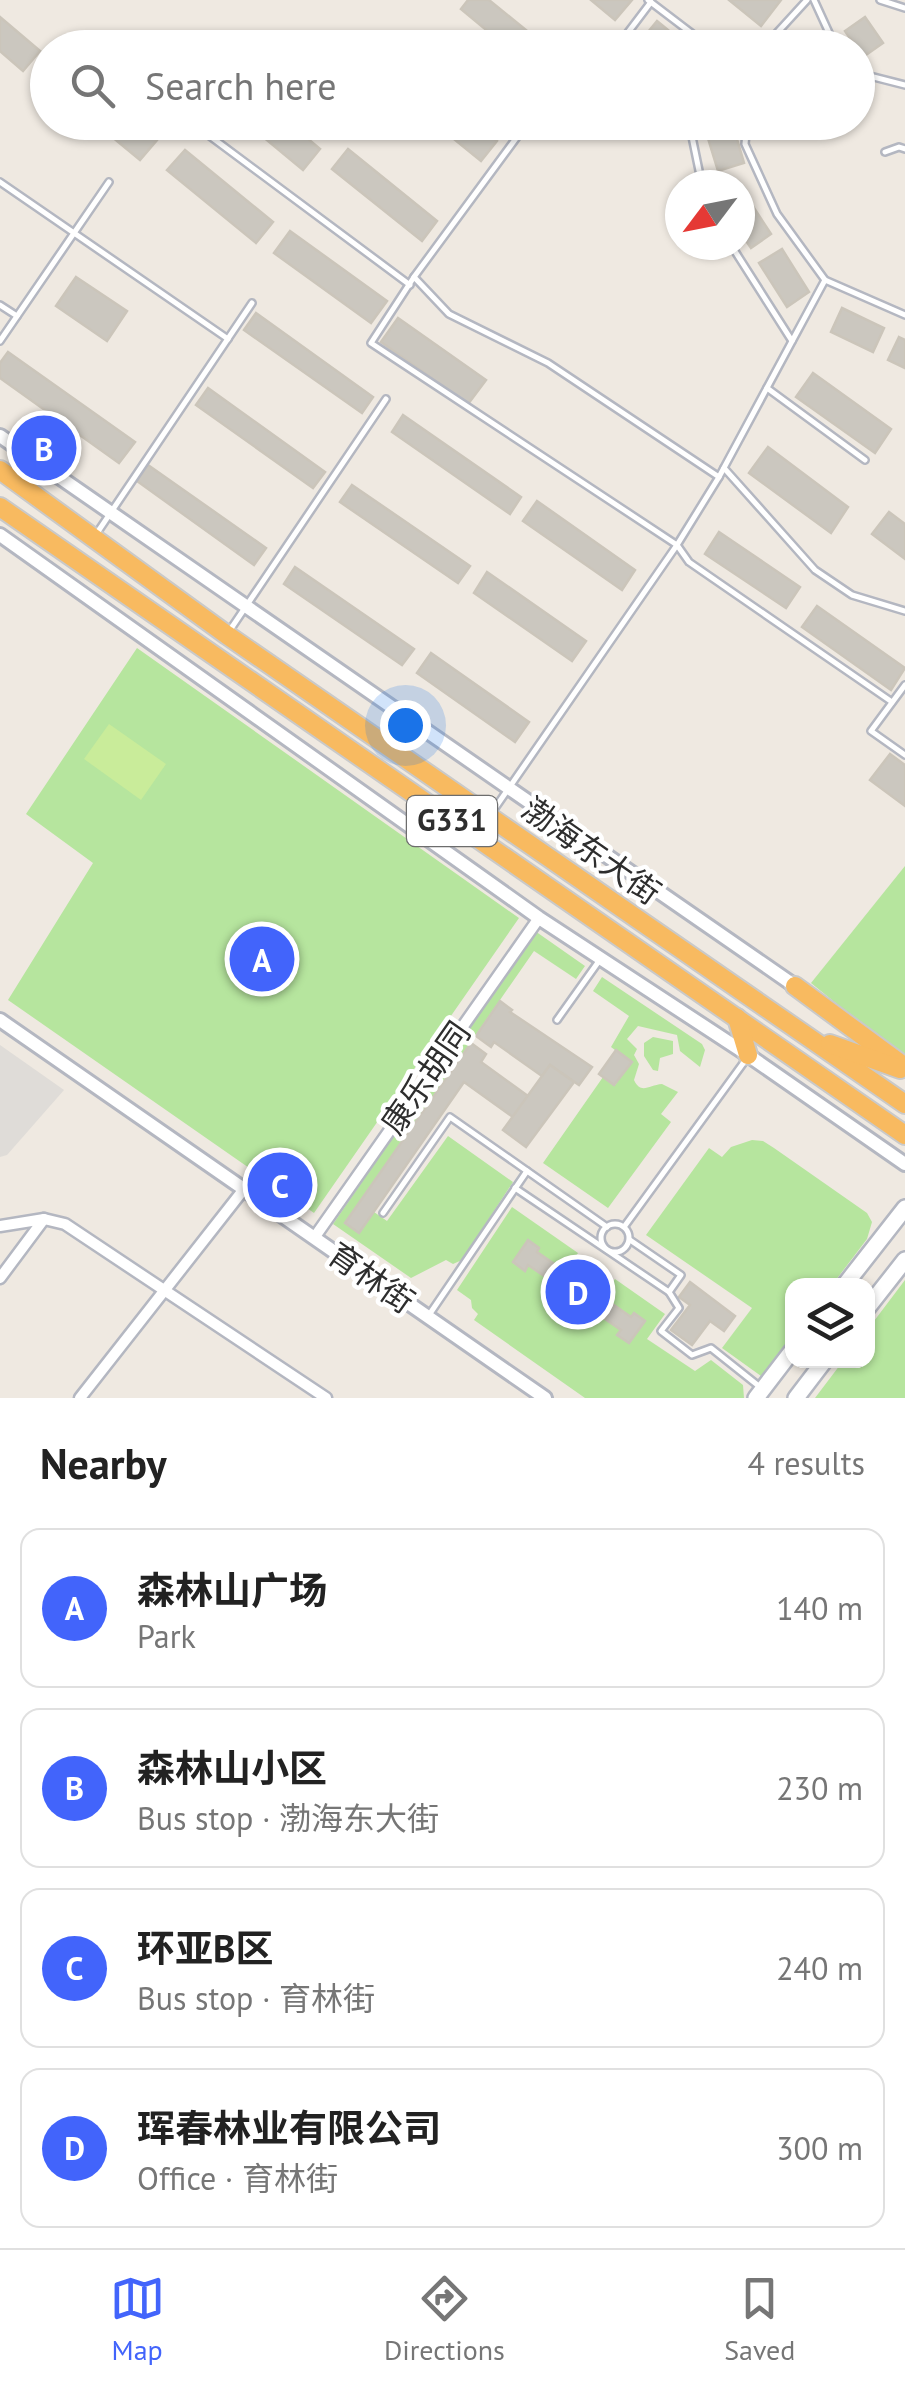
<!DOCTYPE html>
<html lang="en">
<head>
<meta charset="utf-8">
<style>
  :root { --surface:#fff; --page:#f6f6f6; --text:#222; --muted:#767676; --line:#e0e0e0; --accent:#4264fb }
  body { margin:0; font-family:"PT Sans","Noto Sans SC",sans-serif; background:var(--page); color:var(--text) }
  .controls { position:absolute; right:30px; bottom:30px; display:grid; overflow:hidden; border-radius:20px; box-shadow:0 2px 8px #0004 }
  .controls button { width:90px; height:90px; display:grid; place-items:center; padding:0; border:0; border-bottom:2px solid var(--line); background:var(--surface); color:var(--text); font:50px sans-serif }
  .compass { position:absolute; left:665px; top:170px; width:90px; height:90px; border-radius:50%; background:var(--surface); box-shadow:0 2px 8px #0004; rotate:238deg }
  .you { position:absolute; left:405px; top:725px; width:35px; height:35px; margin:-25px; border:8px solid #fff; border-radius:50%; background:#1a73e8; box-shadow:0 0 0 15px #1a73e833 }
  .badge { display:grid; place-items:center; width:65px; height:65px; border-radius:50%; background:var(--accent); color:#fff; font-size:32px; font-weight:700 }
  .pin { position:absolute; translate:-50% -50%; border:5px solid #fff; box-shadow:0 2px 10px #0006 }
  .list { margin:0; padding:0; list-style:none }
  h2 { display:flex; justify-content:space-between; align-items:center; height:130px; margin:0; padding:0 40px; font-size:42px }
  h2 small { font-size:32px; font-weight:400; color:var(--muted) }
  .list li { display:grid; grid-template-columns:65px 1fr auto; gap:30px; align-items:center; box-sizing:border-box; height:160px; margin:0 20px 20px; padding:0 20px; border:2px solid var(--line); border-radius:20px }
  .list b { display:block; font-size:38px; white-space:nowrap }
  .list p { margin:0; font-size:32px; white-space:nowrap; color:var(--muted) }
  .list em { font-size:32px; font-style:normal; color:var(--muted) }
  .icon { flex:none; width:55px; height:55px; fill:none; stroke:currentColor; stroke-width:2; stroke-linecap:round; stroke-linejoin:round }
  .map { position:relative; flex:none; width:905px; height:1398px; overflow:hidden }
  .search { position:absolute; background:var(--surface); box-shadow:0 2px 8px #0004; left:30px; right:30px; top:30px; height:110px; display:flex; align-items:center; gap:25px; box-sizing:border-box; padding:0 35px; border-radius:55px; color:var(--muted); font-size:38px }
  .sheet { height:850px; background:var(--surface) }
  nav { display:flex; justify-content:space-around; align-items:center; box-sizing:border-box; height:140px; border-top:2px solid var(--line); background:var(--surface); font-size:28px; color:var(--muted) }
  nav a { display:grid; justify-items:center; gap:5px }
  nav .on { color:var(--accent) }
  .map>svg:first-child { display:block }
  .green { fill:#b6e59e }
  .pitch { fill:#c9ec9a }
  .plaza { fill:#dfdcd8 }
  .building { fill:#cbc7bf; stroke:#cbc5ba; stroke-width:2.5 }
  .lines { fill:none; stroke-linecap:round; stroke-linejoin:round }
  .service-casing { stroke:#b4b7c1; stroke-width:10 }
  .minor-casing { stroke:#b4b7c1; stroke-width:15 }
  .tertiary-casing { stroke:#b4b7c1; stroke-width:18 }
  .secondary-casing { stroke:#b4b7c1; stroke-width:20 }
  .trunk-casing { stroke:#c9c9c9; stroke-width:22 }
  .service { stroke:#fff; stroke-width:5 }
  .minor { stroke:#fff; stroke-width:10 }
  .tertiary { stroke:#fff; stroke-width:12 }
  .secondary { stroke:#fff; stroke-width:15 }
  .trunk { stroke:#f8ba60; stroke-width:18 }
  .labels { text-anchor:middle; stroke-width:9; stroke-linejoin:round; paint-order:stroke }
  .shield { fill:#fff; stroke:#6d6d6d; stroke-width:2.5 }
  .shield-label { font-size:30px; font-weight:bold; fill:#2e2e2e }
  .street-label { font-size:32px; fill:#2e2e2e; stroke:#fff }
</style>
</head>
<body>
<div class="map">
<svg width="905" height="1398" viewBox="0 0 905 1398">
  <rect width="100%" height="100%" fill="#efe9e1"/>
  <g class="green">
    <polygon points="137,648 519,918 314,1213 8,1000 93,863 26,814"/>
    <polygon points="905,866 905,1059 811,983"/>
    <polygon points="535,931 585,966 576,979 534,951 346,1222 359,1232 374,1212 387,1221 448,1136 513,1182 462,1260 453,1264 446,1260 411,1278 333,1224"/>
    <path d="M602,977l100,67 3,6 -5,17 -20,-16 -3,-16 -39,-9 -11,13 10,10 -3,6 5,9 -5,16c7,15 15,5 28,4l16,8 -17,22 10,8 -63,86 -65,-45 60,-86 12,8 16,-23 -20,-15 18,-31 -36,-25z"/>
    <polygon points="653,1037 673,1041 673,1054 660,1058 658,1071 653,1070 644,1056 644,1043"/>
    <polygon points="752,1140 763,1141 774,1148 867,1213 872,1222 867,1239 832,1285 792,1286 792,1337 761,1376 722,1348 752,1308 646,1235 709,1148 722,1157 731,1147"/>
    <polygon points="512,1207 578,1253 566,1272 537,1252 539,1248 528,1241 513,1263 524,1270 528,1265 556,1284 550,1293 586,1318 592,1310 621,1330 618,1335 629,1343 645,1321 634,1313 631,1317 601,1296 615,1279 665,1314 647,1339 695,1371 711,1360 743,1385 744,1398 585,1398 474,1320 478,1314 472,1308 471,1300 457,1290"/>
    <polygon points="905,1280 905,1398 815,1398 843,1361 868,1360 868,1329"/>
  </g>
  <polygon class="pitch" points="109,724 166,764 141,800 84,759"/>
  <polygon class="plaza" points="0,1045 64,1090 7,1155 0,1157"/>
  <g class="building">
    <polygon points="468,0 489,0 548,48 508,48 461,9"/>
    <polygon points="591,0 632,0 615,20"/>
    <polygon points="729,0 781,0 761,26"/>
    <polygon points="0,17 40,51 23,71 0,51"/>
    <polygon points="865,17 883,43 863,57 845,31"/>
    <polygon points="657,21 690,48 645,48 639,43"/>
    <polygon points="812,35 819,48 791,48"/>
    <polygon points="94,122 137,122 158,139 140,160"/>
    <polygon points="245,122 288,122 320,149 303,170"/>
    <polygon points="433,122 474,122 497,141 481,161"/>
    <polygon points="703,122 732,122 744,163 718,171"/>
    <polygon points="348,149 437,221 422,241 332,169"/>
    <polygon points="185,150 273,222 256,243 167,170"/>
    <polygon points="741,188 771,234 751,248 740,232"/>
    <polygon points="290,231 387,301 371,323 274,253"/>
    <polygon points="782,249 809,292 787,307 759,263"/>
    <polygon points="76,277 127,311 107,341 56,306"/>
    <polygon points="842,308 884,328 873,352 831,332"/>
    <polygon points="256,313 373,397 362,413 244,330"/>
    <polygon points="398,318 486,380 468,404 381,342"/>
    <polygon points="899,337 905,340 905,368 888,360"/>
    <polygon points="8,352 135,442 119,463 0,378 0,363"/>
    <polygon points="813,373 891,429 875,453 796,397"/>
    <polygon points="208,388 325,472 313,488 196,405"/>
    <polygon points="403,415 521,497 510,514 392,432"/>
    <polygon points="768,447 848,507 831,533 749,473"/>
    <polygon points="148,465 266,548 254,565 137,481"/>
    <polygon points="352,485 470,566 458,583 340,502"/>
    <polygon points="537,501 635,570 622,590 523,521"/>
    <polygon points="889,512 905,524 905,559 872,534"/>
    <polygon points="719,532 800,587 786,608 705,554"/>
    <polygon points="295,567 414,649 402,665 284,584"/>
    <polygon points="487,572 586,641 572,661 474,593"/>
    <polygon points="817,606 905,668 891,690 802,627"/>
    <polygon points="431,653 529,722 515,742 417,673"/>
    <polygon points="890,754 905,765 905,806 870,780"/>
    <polygon points="500,1001 512,1010 510,1012 592,1067 579,1085 550,1065 542,1076 494,1042 491,1047 476,1036"/>
    <polygon points="471,1043 486,1054 481,1062 528,1096 513,1117 464,1082 359,1233 345,1223"/>
    <polygon points="616,1050 632,1062 614,1085 599,1074"/>
    <polygon points="550,1065 574,1082 526,1147 503,1130"/>
    <polygon points="528,1240 539,1248 537,1252 566,1272 570,1266 605,1291 601,1296 631,1317 634,1313 645,1321 629,1343 617,1335 621,1330 592,1310 586,1318 550,1293 556,1284 528,1265 525,1271 513,1262"/>
    <polygon points="690,1282 735,1316 724,1331 710,1321 692,1345 671,1330 690,1305 679,1297"/>
  </g>
  <g class="lines">
    <defs>
      <g id="service">
        <polyline points="648,0 711,48"/>
        <polyline points="814,0 836,48"/>
        <polyline points="880,0 905,8"/>
        <polyline points="609,48 623,39 651,2"/>
        <polyline points="763,48 807,0"/>
        <polyline points="858,73 905,85"/>
        <polyline points="191,122 410,285"/>
        <polyline points="528,122 414,277 371,343 677,545 689,562 892,702"/>
        <polyline points="747,122 745,144 777,214 825,280 905,315"/>
        <polyline points="690,127 702,185"/>
        <polyline points="885,152 899,147 905,149"/>
        <polyline points="0,182 228,339"/>
        <polyline points="731,245 792,341"/>
        <polyline points="414,277 449,314 548,363 719,477"/>
        <polyline points="0,305 17,316"/>
        <polyline points="0,341 109,182"/>
        <polyline points="767,388 865,460"/>
        <polyline points="724,468 815,570 852,595 905,611"/>
        <polyline points="97,533 252,303"/>
        <polyline points="228,633 386,399"/>
        <polyline points="905,685 871,731 905,755"/>
        <polyline points="493,811 677,545 719,477 825,280"/>
        <polyline points="557,1020 599,961"/>
        <polyline points="515,1188 669,1292 681,1275 630,1240"/>
        <polyline points="383,1213 450,1117 607,1227"/>
        <circle cx="615" cy="1238" r="14"/>
        <polyline points="624,1227 747,1058"/>
        <polyline points="669,1292 679,1308 661,1331 692,1355 711,1348 760,1387"/>
        <polyline points="429,1315 527,1171"/>
      </g>
      <g id="minor">
        <polyline points="0,1226 44,1219 65,1224 326,1398"/>
        <polyline points="314,1238 539,918"/>
        <polyline points="0,1278 44,1219"/>
        <polyline points="80,1398 244,1189"/>
      </g>
      <g id="tertiary">
        <polyline points="0,436 795,986"/>
        <polyline points="0,535 539,918 748,1055 905,1164"/>
        <polyline points="0,1020 545,1398"/>
      </g>
      <g id="secondary">
        <polyline points="844,1286 905,1208"/>
        <polyline points="868,1307 905,1260"/>
        <polyline points="756,1398 792,1351"/>
        <polyline points="796,1398 825,1360"/>
      </g>
      <g id="trunk">
        <polyline points="0,470 227,635 905,1104"/>
        <polyline points="0,507 905,1135"/>
        <polyline points="795,986 905,1067"/>
        <polyline points="737,1018 748,1055"/>
        <polyline points="830,1044 900,1069"/>
      </g>
    </defs>
    <use href="#service" class="service-casing"/>
    <use href="#minor" class="minor-casing"/>
    <use href="#tertiary" class="tertiary-casing"/>
    <use href="#secondary" class="secondary-casing"/>
    <use href="#trunk" class="trunk-casing"/>
    <use href="#service" class="service"/>
    <use href="#minor" class="minor"/>
    <use href="#tertiary" class="tertiary"/>
    <use href="#secondary" class="secondary"/>
    <use href="#trunk" class="trunk"/>
  </g>
  <g class="labels">
    <rect class="shield" x="407" y="796" width="90" height="50" rx="8"/>
    <g class="shield-label">
      <text x="452" y="831">G331</text>
    </g>
    <g class="street-label">
      <text transform="translate(591 851) rotate(35)" y="11">渤海东大街</text>
      <text transform="translate(426 1078) rotate(-55)" y="11">康乐胡同</text>
      <text transform="translate(371 1278) rotate(35)" y="11">育林街</text>
    </g>
  </g>
</svg>
<div class="controls">
<button><svg class="icon" aria-label="layers" viewBox="0 0 24 24"><path d="M12 4l9 5-9 5-9-5zM3 14l9 5 9-5"/></svg></button>
</div>
<svg class="compass" viewBox="-18 -18 36 36"><path d="M0-13l5 13h-10z" fill="#e53935"/><path d="M0 13l5-13h-10z" fill="#767676"/></svg>
<div class="you"></div>
<div class="pin badge" style="left:262px;top:959px">A</div>
<div class="pin badge" style="left:44px;top:448px">B</div>
<div class="pin badge" style="left:280px;top:1185px">C</div>
<div class="pin badge" style="left:578px;top:1292px">D</div>
<div class="search"><svg class="icon" aria-label="search" viewBox="0 0 24 24"><circle cx="10" cy="10" r="6"/><path d="M15 15l6 6"/></svg>Search here</div>
</div>
<section class="sheet">
<h2>Nearby<small>4 results</small></h2>
<ul class="list">
<li><span class="badge">A</span><div><b>森林山广场</b><p>Park</p></div><em>140 m</em></li>
<li><span class="badge">B</span><div><b>森林山小区</b><p>Bus stop · 渤海东大街</p></div><em>230 m</em></li>
<li><span class="badge">C</span><div><b>环亚B区</b><p>Bus stop · 育林街</p></div><em>240 m</em></li>
<li><span class="badge">D</span><div><b>珲春林业有限公司</b><p>Office · 育林街</p></div><em>300 m</em></li>
</ul>
</section>
<nav>
<a class="on"><svg class="icon" aria-label="map" viewBox="0 0 24 24"><path d="M3 6l6-2 6 2 6-2v14l-6 2-6-2-6 2zM9 4v14M15 6v14"/></svg>Map</a>
<a><svg class="icon" aria-label="directions" viewBox="0 0 24 24"><path d="M12 3l9 9-9 9-9-9zM9 14v-3h6M13 9l2 2-2 2"/></svg>Directions</a>
<a><svg class="icon" aria-label="saved" viewBox="0 0 24 24"><path d="M7 4h10v16l-5-4-5 4z"/></svg>Saved</a>
</nav>
</body>
</html>
